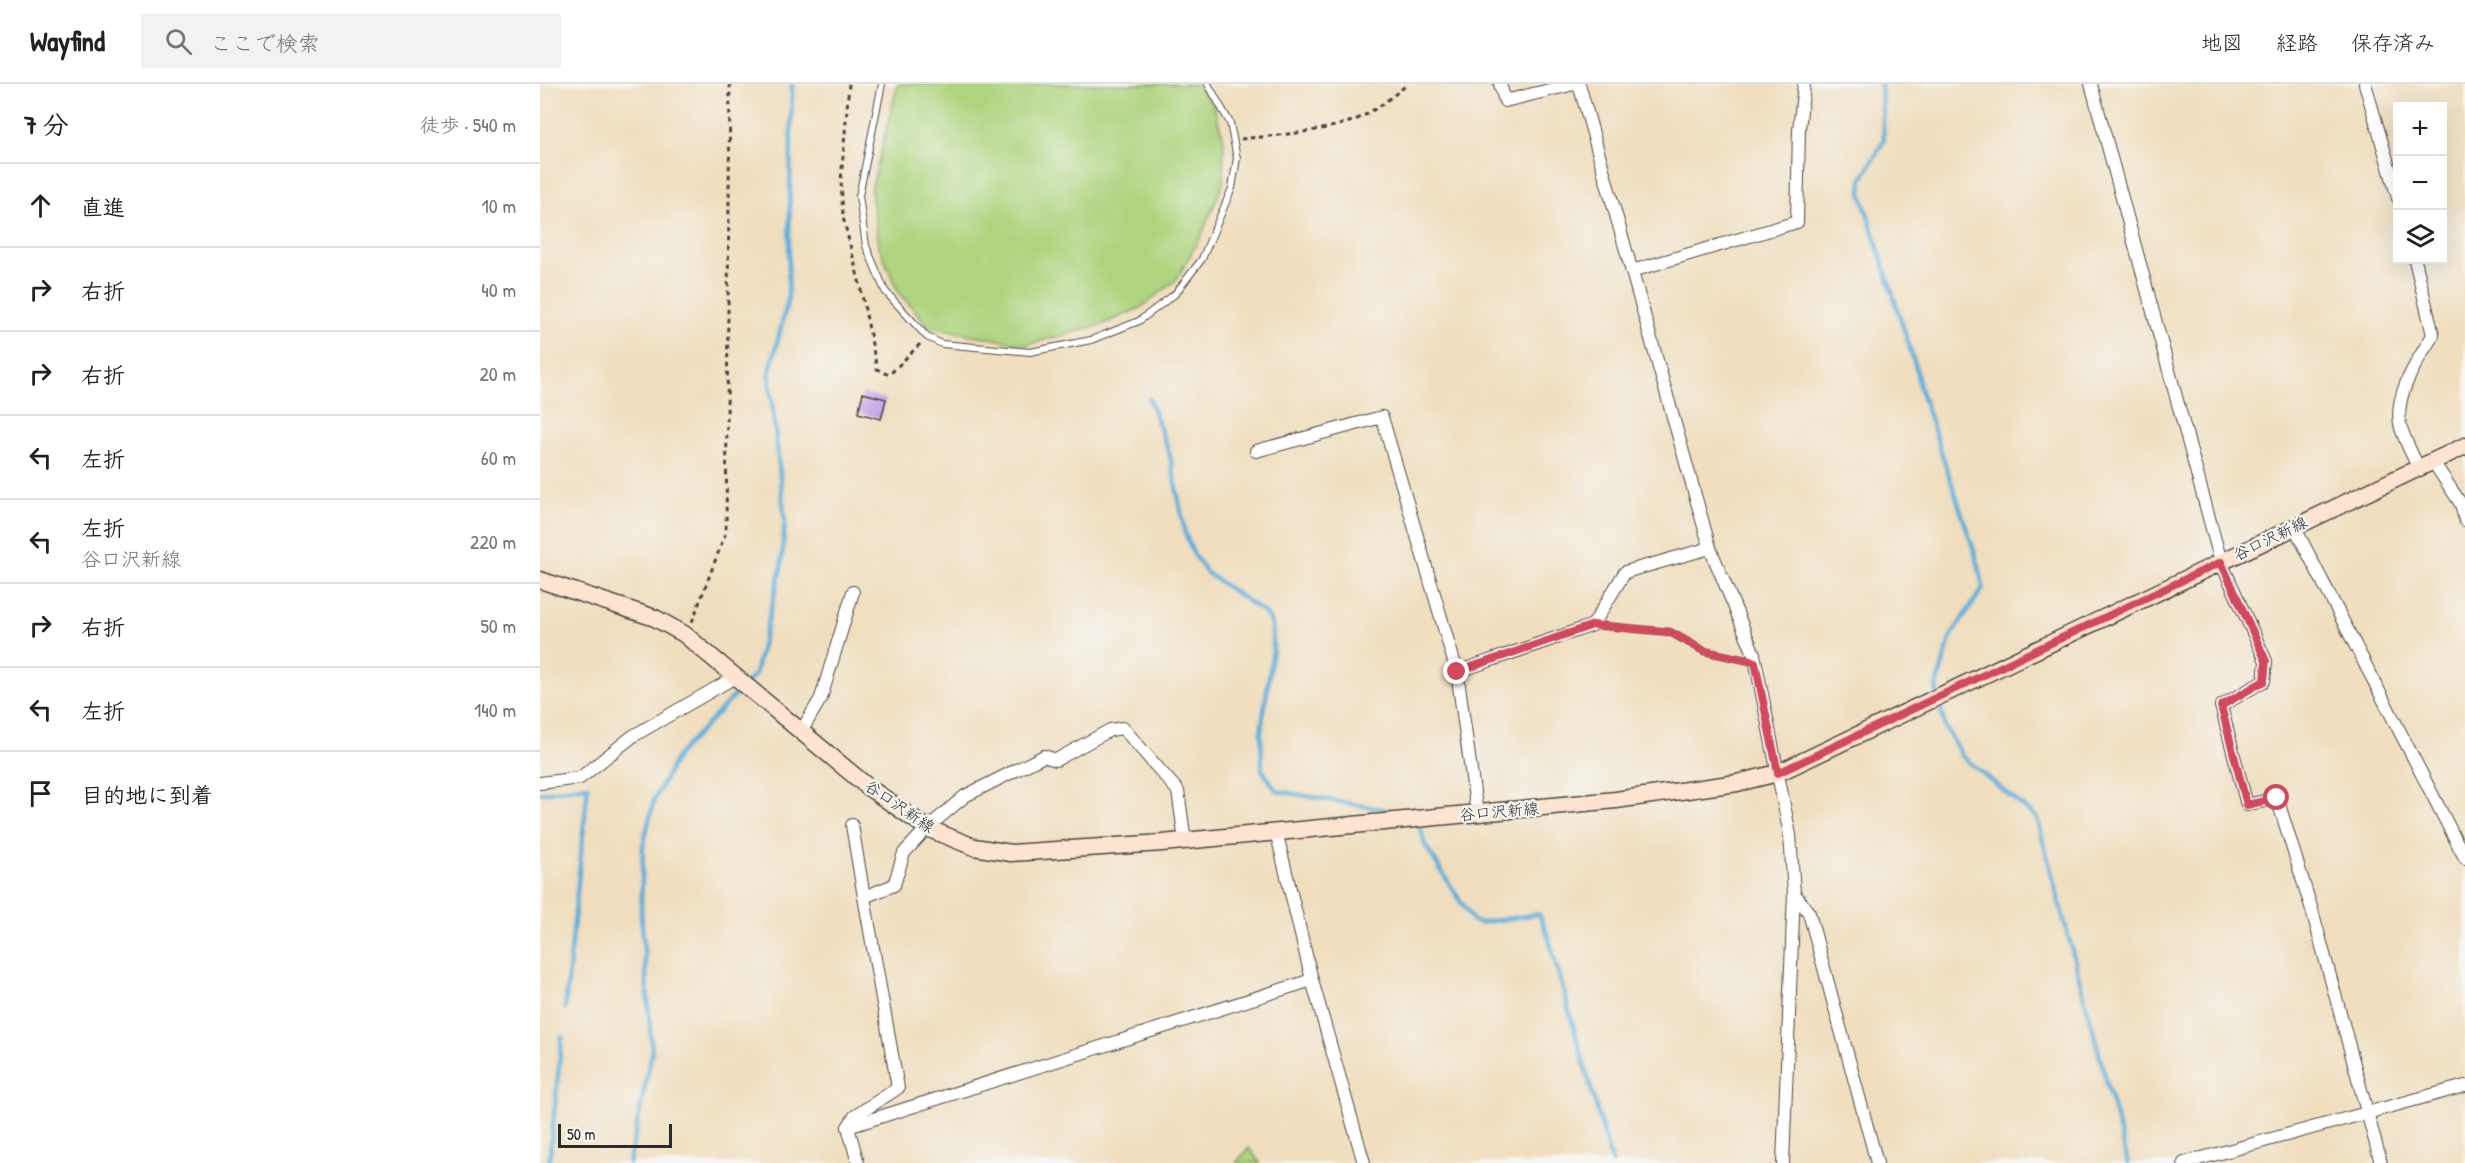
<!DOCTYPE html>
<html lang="ja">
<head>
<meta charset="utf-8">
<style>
  :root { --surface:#fff; --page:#f2f2f2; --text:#202124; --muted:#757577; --line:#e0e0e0 }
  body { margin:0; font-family:"Patrick Hand","Klee One",sans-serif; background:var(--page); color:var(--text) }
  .controls { position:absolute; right:18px; top:18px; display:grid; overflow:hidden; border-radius:0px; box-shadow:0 6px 24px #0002 }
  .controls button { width:54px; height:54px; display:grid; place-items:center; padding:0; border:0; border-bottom:2px solid var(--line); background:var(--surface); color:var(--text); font:30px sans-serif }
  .scale { position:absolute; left:18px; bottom:15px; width:114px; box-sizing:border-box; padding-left:6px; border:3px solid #2b2b2b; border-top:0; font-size:16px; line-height:21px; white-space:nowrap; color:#2b2b2b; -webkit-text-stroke:4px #f6f6f2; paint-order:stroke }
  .stop { position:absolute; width:18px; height:18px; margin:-14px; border:4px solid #d1495b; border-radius:50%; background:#fff }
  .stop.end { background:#d1495b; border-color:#fff; box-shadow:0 2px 6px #0008 }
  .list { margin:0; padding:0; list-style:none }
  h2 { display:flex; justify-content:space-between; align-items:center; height:78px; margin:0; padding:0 24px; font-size:26px }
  h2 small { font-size:20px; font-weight:400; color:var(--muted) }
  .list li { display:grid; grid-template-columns:39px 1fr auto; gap:18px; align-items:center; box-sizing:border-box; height:84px; padding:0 24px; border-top:2px solid var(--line) }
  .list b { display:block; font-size:22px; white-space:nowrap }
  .list p { margin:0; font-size:20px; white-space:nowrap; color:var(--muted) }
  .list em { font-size:20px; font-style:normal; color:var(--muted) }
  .icon { flex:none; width:33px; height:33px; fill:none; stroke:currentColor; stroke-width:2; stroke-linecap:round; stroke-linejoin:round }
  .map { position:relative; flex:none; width:1925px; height:1079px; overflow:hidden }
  header { display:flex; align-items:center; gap:36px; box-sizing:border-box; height:84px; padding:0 30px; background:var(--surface); border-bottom:2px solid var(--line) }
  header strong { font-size:28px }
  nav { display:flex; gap:33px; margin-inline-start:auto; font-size:21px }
  .search { width:420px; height:54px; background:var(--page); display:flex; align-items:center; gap:15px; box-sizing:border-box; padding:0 21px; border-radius:0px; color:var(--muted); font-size:22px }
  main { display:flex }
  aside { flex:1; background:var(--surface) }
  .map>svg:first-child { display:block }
  .green { fill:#aed47e; stroke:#6c8054; stroke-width:1.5 }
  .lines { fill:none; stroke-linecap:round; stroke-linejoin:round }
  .stream { stroke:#61afda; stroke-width:4.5 }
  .building { fill:#bf9fe6 }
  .lane-casing { stroke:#494641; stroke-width:8 }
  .street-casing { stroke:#494641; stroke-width:14 }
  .secondary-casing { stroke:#494641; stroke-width:19 }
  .path { stroke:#494641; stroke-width:3; stroke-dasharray:4.5 4.5; stroke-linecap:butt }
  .lane { stroke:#fff; stroke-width:6 }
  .street { stroke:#fff; stroke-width:12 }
  .secondary { stroke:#fde4d1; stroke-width:16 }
  .route { stroke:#d1495b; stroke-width:8 }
  .labels { text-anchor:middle; stroke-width:4.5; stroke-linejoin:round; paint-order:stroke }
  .street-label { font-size:16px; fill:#2b2b2b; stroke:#f6f6f2 }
</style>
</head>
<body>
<header>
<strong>Wayfind</strong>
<div class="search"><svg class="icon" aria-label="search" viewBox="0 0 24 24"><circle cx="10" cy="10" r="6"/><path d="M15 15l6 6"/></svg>ここで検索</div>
<nav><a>地図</a><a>経路</a><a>保存済み</a></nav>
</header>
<main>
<aside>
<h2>7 分<small>徒歩 · 540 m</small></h2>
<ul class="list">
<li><svg class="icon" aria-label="ahead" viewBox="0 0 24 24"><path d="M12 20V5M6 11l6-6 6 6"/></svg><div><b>直進</b></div><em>10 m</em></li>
<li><svg class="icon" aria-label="right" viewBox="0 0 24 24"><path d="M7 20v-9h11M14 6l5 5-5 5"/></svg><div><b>右折</b></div><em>40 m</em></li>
<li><svg class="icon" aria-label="right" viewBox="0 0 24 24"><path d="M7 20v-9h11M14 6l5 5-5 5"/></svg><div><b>右折</b></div><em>20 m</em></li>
<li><svg class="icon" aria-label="left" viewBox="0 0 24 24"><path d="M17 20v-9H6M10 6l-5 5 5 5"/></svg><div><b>左折</b></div><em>60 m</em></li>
<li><svg class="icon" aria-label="left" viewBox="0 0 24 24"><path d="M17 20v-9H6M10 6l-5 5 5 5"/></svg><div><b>左折</b><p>谷口沢新線</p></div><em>220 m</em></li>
<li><svg class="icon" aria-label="right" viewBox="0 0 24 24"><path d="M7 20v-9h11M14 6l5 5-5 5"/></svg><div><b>右折</b></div><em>50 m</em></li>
<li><svg class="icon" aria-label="left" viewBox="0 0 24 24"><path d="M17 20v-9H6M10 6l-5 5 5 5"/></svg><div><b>左折</b></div><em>140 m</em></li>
<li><svg class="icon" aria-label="arrive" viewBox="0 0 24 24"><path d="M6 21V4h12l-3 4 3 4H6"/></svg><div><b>目的地に到着</b></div></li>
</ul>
</aside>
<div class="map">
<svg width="1925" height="1079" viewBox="0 0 1925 1079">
  <rect width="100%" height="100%" fill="#f6f6f2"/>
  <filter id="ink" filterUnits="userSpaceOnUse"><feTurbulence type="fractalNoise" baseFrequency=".0167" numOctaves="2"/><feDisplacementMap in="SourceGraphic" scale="12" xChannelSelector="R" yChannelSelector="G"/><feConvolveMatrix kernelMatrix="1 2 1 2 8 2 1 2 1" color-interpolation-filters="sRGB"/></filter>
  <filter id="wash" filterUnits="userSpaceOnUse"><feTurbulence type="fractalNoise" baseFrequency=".008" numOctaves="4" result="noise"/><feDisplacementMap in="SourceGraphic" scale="24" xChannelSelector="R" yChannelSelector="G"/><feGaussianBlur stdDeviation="1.35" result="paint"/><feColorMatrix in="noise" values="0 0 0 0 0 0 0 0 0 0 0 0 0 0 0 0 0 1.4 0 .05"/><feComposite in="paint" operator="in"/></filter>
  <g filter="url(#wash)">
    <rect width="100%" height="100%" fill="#f0debe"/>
    <g class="green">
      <polygon points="358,0 656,0 673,20 684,56 683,100 661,152 636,196 600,224 563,240 487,261 390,243 358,208 339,162 331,106"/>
      <polygon points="709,1064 720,1079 696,1079"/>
    </g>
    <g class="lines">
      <g class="stream">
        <polyline points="1341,0 1344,56 1322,95 1321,109 1376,284 1379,301 1439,482 1443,504 1411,552 1396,604 1405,643 1423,673 1497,734 1588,1079"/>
        <polyline points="609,314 630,371 645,449 653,469 667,489 725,529 732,540 733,565 721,647 722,686 737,707 864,729"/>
        <polyline points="0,709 48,702 25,924"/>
        <polyline points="879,738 885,761 933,837 938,839 999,830 1008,852 1072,1079"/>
        <polyline points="9,1079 22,953"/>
        <polyline points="89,1079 112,968 101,828 103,762 114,716 137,672 215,590 241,484 245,437 229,291 248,215 252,0"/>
      </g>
    </g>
    <g id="blocks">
      <polygon class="building" points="323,309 346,315 341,335 318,329"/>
    </g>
  </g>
  <g filter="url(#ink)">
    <use href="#blocks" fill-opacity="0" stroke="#494641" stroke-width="1.5"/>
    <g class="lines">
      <defs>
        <g id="lane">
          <polyline points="342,0 319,112 326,162 345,207 387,253 402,260 490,268 551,256 599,237 635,210 662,175 692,104 697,74 690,39 668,0"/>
          <polyline points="1054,541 1130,548 1164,567 1215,578"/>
        </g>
        <g id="street">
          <polyline points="960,0 965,17 1034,0"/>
          <polyline points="1039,0 1170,464 1214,570 1250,751 1254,809 1243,1079"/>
          <polyline points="1551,0 1681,478 1726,577 1724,597 1681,622 1707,721 1737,714 1772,826 1841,1079"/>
          <polyline points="1825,0 1858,114"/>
          <path d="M1875,176l18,75c-15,25 -41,62 -32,93 4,13 11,26 17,39"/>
          <polyline points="1092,187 1257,138 1259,45 1264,0"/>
          <polyline points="716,367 842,333 917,588 937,729"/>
          <polyline points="1892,376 1921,420 1925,436"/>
          <polyline points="1754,442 1925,774"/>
          <polyline points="917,588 1053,541 1085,488 1170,464"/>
          <polyline points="262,646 281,614 313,508"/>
          <polyline points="0,699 40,694 93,652 197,592"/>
          <polyline points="312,741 324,813"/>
          <polyline points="736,747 772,896 824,1079"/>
          <polyline points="1254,809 1269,829 1337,1079"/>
          <polyline points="308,1043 315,1032 358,1004 324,813 354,801 364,769 387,744 425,712 504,672 516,676 570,646 583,644 638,707 645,757"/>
          <polyline points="318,1079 308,1043 772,896"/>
          <polyline points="1644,1079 1925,1002"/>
        </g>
        <polyline id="secondary" points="0,496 115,534 144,550 328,703 387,744 434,763 471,769 622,759 1076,716 1197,699 1238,689 1925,362"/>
      </defs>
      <use href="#lane" class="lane-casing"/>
      <use href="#street" class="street-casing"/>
      <use href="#secondary" class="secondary-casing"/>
      <g class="path">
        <polyline points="309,0 301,97 303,133 320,201 337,285 349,291 380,260"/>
        <path d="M701,55c36,-4 74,-6 108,-17 22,-7 41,-24 59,-38"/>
        <polyline points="152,538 186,448 190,0"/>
      </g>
      <use href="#lane" class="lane"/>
      <use href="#street" class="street"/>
      <use href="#secondary" class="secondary"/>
    </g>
  </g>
  <g class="lines" filter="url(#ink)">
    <polyline class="route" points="917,588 1053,541 1130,548 1164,567 1215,578 1238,689 1681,478 1726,577 1724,597 1681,622 1707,721 1737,714"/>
  </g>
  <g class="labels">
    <g class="street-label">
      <text transform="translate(1730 454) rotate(-26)" y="6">谷口沢新線</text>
      <text transform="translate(360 722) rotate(34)" y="6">谷口沢新線</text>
      <text transform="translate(959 727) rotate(-5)" y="6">谷口沢新線</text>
    </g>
  </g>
</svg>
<div class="controls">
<button>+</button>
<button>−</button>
<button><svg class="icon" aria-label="layers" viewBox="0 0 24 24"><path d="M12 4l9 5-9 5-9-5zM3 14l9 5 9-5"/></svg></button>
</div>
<div class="scale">50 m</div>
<div class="stop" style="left:1737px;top:714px"></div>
<div class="stop end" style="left:917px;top:588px"></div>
</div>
</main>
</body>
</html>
